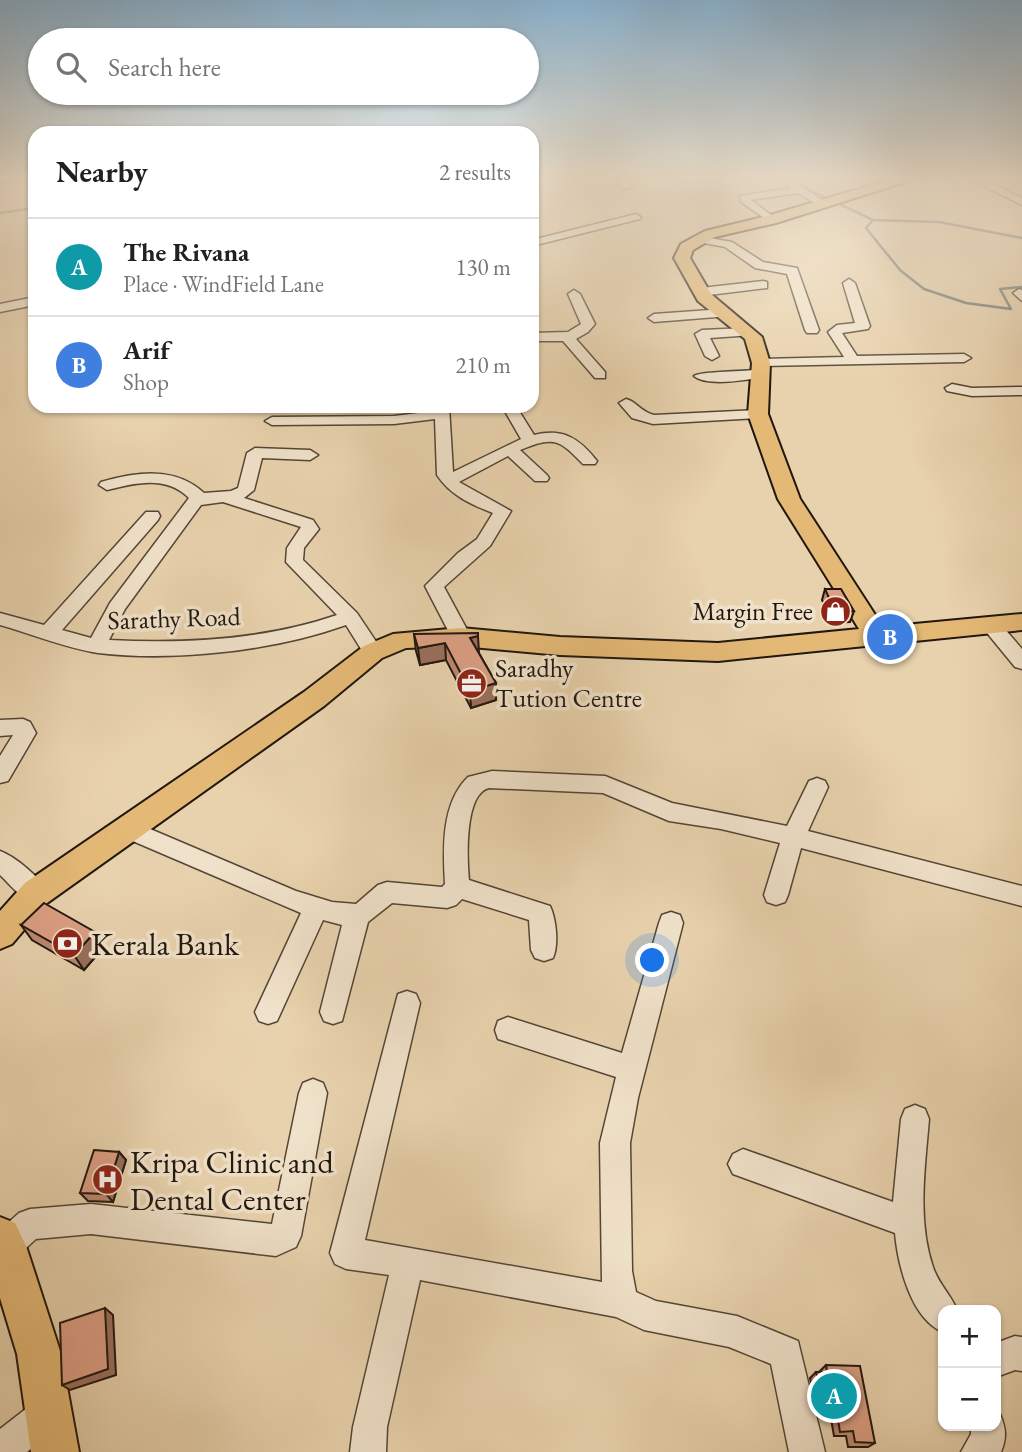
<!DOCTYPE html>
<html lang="en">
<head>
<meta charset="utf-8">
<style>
  :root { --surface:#fff; --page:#f6f6f6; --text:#202124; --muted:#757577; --line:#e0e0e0; --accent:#1a73e8 }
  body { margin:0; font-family:"EB Garamond",serif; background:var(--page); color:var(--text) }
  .controls { position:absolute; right:21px; bottom:21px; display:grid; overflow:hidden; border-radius:14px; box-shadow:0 2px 5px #0004 }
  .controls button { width:63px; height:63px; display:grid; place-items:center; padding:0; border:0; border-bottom:2px solid var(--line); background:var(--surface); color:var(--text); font:35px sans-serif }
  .you { position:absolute; left:653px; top:961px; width:24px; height:24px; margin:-18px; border:5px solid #fff; border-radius:50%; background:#1a73e8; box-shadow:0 0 0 10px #1a73e833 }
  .badge { display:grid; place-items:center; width:46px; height:46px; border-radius:50%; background:var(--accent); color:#fff; font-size:23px; font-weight:700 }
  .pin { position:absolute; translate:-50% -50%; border:4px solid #fff; box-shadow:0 2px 7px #0006 }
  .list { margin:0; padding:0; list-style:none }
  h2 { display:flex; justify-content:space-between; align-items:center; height:91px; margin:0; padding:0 28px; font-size:30px }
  h2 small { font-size:23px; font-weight:400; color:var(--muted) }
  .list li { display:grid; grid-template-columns:46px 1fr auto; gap:21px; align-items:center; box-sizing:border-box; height:98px; padding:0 28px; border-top:2px solid var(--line) }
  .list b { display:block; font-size:26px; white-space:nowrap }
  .list p { margin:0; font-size:23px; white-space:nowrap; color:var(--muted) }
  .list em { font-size:23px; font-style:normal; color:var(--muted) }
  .icon { flex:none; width:38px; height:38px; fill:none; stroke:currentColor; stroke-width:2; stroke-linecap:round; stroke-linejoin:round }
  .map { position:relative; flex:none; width:1022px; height:1452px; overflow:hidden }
  .search { position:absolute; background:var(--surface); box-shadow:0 2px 5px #0004; left:28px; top:28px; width:511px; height:77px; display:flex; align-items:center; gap:18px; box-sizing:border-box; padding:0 24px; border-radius:38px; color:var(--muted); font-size:26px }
  .panel { position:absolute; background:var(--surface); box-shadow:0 2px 5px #0004; left:28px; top:126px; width:511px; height:287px; border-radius:21px }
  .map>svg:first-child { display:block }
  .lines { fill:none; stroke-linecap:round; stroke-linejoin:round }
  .stream { stroke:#6b7673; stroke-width:2.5 }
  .minor-casing { stroke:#534636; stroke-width:3 }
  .major-casing { stroke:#21170f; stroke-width:4 }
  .minor { fill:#f0e2ca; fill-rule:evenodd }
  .major { fill:#e4b976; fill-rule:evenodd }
  .wall { fill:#bd8972; stroke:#21170f; stroke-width:2 }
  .shaded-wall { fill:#9a6f5c; stroke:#21170f; stroke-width:2 }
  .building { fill:#dc9f84; stroke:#21170f; stroke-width:2 }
  .labels { text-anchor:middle; stroke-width:7; stroke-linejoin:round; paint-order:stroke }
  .poi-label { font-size:26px; fill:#21170f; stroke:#f0e2ca; text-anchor:end }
  .street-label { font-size:26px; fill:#21170f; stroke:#f0e2ca }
  .near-poi-label { font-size:32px; fill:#21170f; stroke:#f0e2ca; text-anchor:start }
</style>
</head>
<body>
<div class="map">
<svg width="1022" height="1452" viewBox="0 0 1022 1452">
  <rect width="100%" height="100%" fill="#e8d2ad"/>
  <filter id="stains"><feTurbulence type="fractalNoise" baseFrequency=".00286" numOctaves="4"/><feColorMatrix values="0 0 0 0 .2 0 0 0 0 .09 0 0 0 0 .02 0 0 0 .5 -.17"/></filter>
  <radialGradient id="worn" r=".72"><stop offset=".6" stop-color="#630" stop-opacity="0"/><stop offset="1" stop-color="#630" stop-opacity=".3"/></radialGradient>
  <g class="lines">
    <g class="stream">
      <polyline points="796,177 810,190 873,220 939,222 1022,238"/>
      <polyline points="0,213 35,208"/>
      <polyline points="873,220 866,228 900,270 924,289 966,303 1011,309 1000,289 1022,287"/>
    </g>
    <defs>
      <g id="minor">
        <polygon points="613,177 624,177 632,187 623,189"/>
        <polygon points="782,177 793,177 800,186 829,204 820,206 798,193 751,200 775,218 775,222 771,223 741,202 740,196 791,188"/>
        <polygon points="966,177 979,177 1022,198 1022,205"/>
        <polygon points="636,214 641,217 640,219 532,246 532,240"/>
        <polygon points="698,236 732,242 763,262 797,268 819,330 817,333 807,333 805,330 787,274 755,268 725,247 694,241 694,237"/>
        <polygon points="849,279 855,283 870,326 868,329 842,333 857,356 964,354 971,358 964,362 756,366 754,363 761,359 844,357 828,332 837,325 855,323 843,283"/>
        <polygon points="763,281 767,282 767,288 701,296 695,292 701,288"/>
        <polygon points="1019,289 1022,290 1022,301 1013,293"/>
        <polygon points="574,290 580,294 595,324 588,332 576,339 605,372 605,378 595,378 563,341 532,341 532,333 568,332 581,324 568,294"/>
        <polygon points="35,297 35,305 0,312 0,304"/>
        <polygon points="724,309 730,313 729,316 654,322 648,318 654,314"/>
        <polygon points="747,328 754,332 752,335 710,338 719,356 712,360 705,356 695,334 702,330"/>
        <path d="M761,369l7,4 -2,3c-16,4 -59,11 -72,0 6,-5 53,-4 67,-7z"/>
        <polygon points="952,384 972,388 1022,387 1022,395 972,396 947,391 945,388"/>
        <path d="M626,399c10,2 15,13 28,16l104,-5 7,4 -7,4 -105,6 -21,-6 -13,-15z"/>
        <path d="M435,406h14l4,66 68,-33 -19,-33h14l18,29c29,-7 45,3 63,26l-2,3h-12c-24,-25 -29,-28 -63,-14l27,25 2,3 -2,3h-12l-27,-25 -49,26 52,29 -21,35 -46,41 27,50 -3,5h-14l-29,-56 33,-33 19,-14 16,-26c-23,-9 -43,-18 -56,-38l-2,-56 -41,5 -122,1 -7,-4 7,-4 122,-1 41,-5z"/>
        <path d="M255,448l55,2 8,5 -8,5 -48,-2 -8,32 -10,8 69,22 6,9 -15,19 -1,12 54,53 26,39 -3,5h-14l-20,-32c-73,26 -171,37 -248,28 -33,-5 -66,-19 -98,-28v-12l44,12 102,-113h12l2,4 -2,4 -96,110 29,8 19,-35 79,-105c-23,-23 -54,-15 -82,-8l-8,-5 2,-3c35,-10 74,-16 103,11l27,-2 7,-3 9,-35zM223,502l78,25 -14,21 -1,14 51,53c-73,25 -151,29 -228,25l16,-31 76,-104z"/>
        <polygon points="990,618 997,620 1022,649 1022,669 1015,667 983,628 981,624 983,620"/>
        <polygon points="23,719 30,722 36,733 8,781 0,783 0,756 13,735 0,736 0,720"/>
        <path d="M492,771l113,5 67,27 115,23 22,-45 8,-3 8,3 3,6 -20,44 214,55v20l-221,-58 -13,47 -3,7 -9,3 -9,-3 -3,-7 16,-52 -59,-14 -52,-8 -66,-28 -114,-5c-25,6 -22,71 -20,92l81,26c6,13 9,38 3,52l-9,3 -9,-3 -4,-8 -2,-30 -67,-21 -6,6 -9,3 -55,-5 -24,19 -26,99 -9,3 -9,-3 -4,-9 22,-87 -19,-5 -46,101 -9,3 -9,-3 -4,-9 46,-99 -180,-77 -4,-7 4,-7 8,-2 167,71 36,11 24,2 22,-19 9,-3 55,5 3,-3c-2,-34 -4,-81 23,-107z"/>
        <path d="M0,851c16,6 41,27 48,42l-3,7c-19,7 -32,-13 -45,-25z"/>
        <polygon points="671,912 680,915 683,923 638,1098 630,1143 632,1271 636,1292 656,1301 737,1316 798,1341 825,1452 789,1452 771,1364 729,1347 644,1330 616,1317 420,1280 387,1427 386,1452 350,1452 353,1427 389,1275 346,1269 335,1264 330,1253 398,994 407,991 416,994 420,1003 365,1240 602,1282 600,1143 616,1077 498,1039 495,1030 498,1021 508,1017 622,1053 659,923 662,915"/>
        <polygon points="313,1079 323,1083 327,1093 301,1236 296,1247 276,1256 91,1234 36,1239 16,1257 5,1262 0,1260 0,1230 19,1213 30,1209 91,1204 272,1224 299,1093 303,1083"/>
        <path d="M915,1105l10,4 4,10c-4,49 -12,101 4,148 5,16 18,28 24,43h-14v22c-32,-13 -45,-67 -48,-99l-162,-59 -5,-10 5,-10 10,-5 150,53 8,-83 4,-10z"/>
        <polygon points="1015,1336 1022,1337 1022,1371 1015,1370 996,1377 996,1343"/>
        <polygon points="48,1396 60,1401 65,1413 60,1425 27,1452 0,1452 0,1429 36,1401"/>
        <path d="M996,1412l4,2c6,14 7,24 1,38h-40l10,-18v-8h25z"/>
      </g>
      <g id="major">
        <polygon points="0,177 17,177 0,183"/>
        <polygon points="899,177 921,177 776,223 715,237 693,250 690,258 711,294 762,337 770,363 768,414 800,499 883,627 1022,614 1022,630 718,661 560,655 461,646 406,648 382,658 324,706 47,903 12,944 0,949 0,911 25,883 304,692 364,646 393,634 461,628 560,637 718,643 859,629 778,499 748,414 752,363 745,339 698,301 674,258 681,244 705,231 767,216"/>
        <polygon points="0,1217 15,1223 26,1246 61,1354 79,1452 31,1452 17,1354 0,1298"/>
      </g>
    </defs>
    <use href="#minor" class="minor-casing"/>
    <use href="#major" class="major-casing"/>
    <use href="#minor" class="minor"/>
    <use href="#major" class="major"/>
  </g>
  <g class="wall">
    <polygon points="825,589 854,611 850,622 832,623 822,600"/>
    <polygon points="414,634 479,653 496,683 496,700 471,708 446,660 420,665 416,651"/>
    <polygon points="21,925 104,947 84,970 32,940"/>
    <polygon points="119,1152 126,1160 113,1202 88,1201 80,1193"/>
    <polygon points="826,1365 875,1443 868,1447 848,1447 846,1436 834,1436 830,1413 818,1413 810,1378 816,1372 820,1372 820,1371"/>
  </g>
  <g class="shaded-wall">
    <polygon points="478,636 479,653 470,638"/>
    <polygon points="445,643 446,660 420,665 418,648"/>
    <polygon points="496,683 496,700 471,708 470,691"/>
    <polygon points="95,932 104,947 84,970 74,955"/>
    <polygon points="119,1152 126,1160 113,1202 106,1194"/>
    <polygon points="105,1308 113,1315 116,1375 70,1390 62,1385"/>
  </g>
  <g class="building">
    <polygon points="825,589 841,589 854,611 835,612"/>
    <polygon points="478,633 478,636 470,638 496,683 470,691 445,643 418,648 414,634"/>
    <polygon points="44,903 95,932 74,955 21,925"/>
    <polygon points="94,1150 119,1152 106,1194 80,1193"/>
    <polygon points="105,1308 108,1369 62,1385 60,1323"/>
    <polygon points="826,1365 860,1366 875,1443 855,1442 853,1431 840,1432 836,1408 824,1408 816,1372 827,1372"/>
  </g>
  <linearGradient id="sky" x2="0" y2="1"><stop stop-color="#89b4d4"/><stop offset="0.47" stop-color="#f5ebda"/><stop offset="1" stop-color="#f5ebda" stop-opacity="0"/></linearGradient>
  <rect width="1022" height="380" fill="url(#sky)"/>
  <defs>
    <symbol id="shop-disc" viewBox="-11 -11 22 22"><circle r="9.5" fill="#8f2418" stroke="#f0e2ca"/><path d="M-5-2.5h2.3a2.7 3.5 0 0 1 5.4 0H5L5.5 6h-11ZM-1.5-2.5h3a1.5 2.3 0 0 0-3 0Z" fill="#fff"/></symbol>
    <symbol id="office-disc" viewBox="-11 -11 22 22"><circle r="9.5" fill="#8f2418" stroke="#f0e2ca"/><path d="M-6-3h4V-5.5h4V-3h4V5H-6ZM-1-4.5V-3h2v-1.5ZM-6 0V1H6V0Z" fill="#fff"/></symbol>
    <symbol id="bank-disc" viewBox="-11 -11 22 22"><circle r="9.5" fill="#8f2418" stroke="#f0e2ca"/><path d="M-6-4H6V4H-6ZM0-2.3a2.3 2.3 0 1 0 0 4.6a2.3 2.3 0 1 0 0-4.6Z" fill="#fff"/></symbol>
    <symbol id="hospital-disc" viewBox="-11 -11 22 22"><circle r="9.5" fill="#8f2418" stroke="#f0e2ca"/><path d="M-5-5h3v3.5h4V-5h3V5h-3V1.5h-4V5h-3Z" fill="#fff"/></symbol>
  </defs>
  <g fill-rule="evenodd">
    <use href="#shop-disc" x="818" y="594" width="35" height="35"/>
    <use href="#office-disc" x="454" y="666" width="35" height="35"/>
    <use href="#bank-disc" x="50" y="926" width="35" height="35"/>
    <use href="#hospital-disc" x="90" y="1162" width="35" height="35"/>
  </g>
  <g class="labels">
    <g class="poi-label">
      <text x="813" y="620">Margin Free</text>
      <text x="495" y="677" text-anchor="start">Saradhy<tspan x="495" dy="30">Tution Centre</tspan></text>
    </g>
    <g class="street-label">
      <text transform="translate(174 618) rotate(-2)" y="9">Sarathy Road</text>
    </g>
    <g class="near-poi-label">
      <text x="91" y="955">Kerala Bank</text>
      <text x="130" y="1173">Kripa Clinic and<tspan x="130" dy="37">Dental Center</tspan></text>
    </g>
  </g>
  <rect width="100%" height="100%" filter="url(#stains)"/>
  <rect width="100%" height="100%" fill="url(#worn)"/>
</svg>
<div class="controls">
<button>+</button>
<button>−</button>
</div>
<div class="you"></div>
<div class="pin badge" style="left:834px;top:1396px;background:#0f9aa8">A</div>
<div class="pin badge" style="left:890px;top:637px;background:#3f7fe0">B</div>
<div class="search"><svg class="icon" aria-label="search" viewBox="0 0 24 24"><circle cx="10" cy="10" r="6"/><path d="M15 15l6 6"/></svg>Search here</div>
<section class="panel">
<h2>Nearby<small>2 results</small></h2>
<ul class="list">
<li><span class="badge" style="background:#0f9aa8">A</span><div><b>The Rivana</b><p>Place · WindField Lane</p></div><em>130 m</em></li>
<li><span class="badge" style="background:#3f7fe0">B</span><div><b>Arif</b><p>Shop</p></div><em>210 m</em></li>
</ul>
</section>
</div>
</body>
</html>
